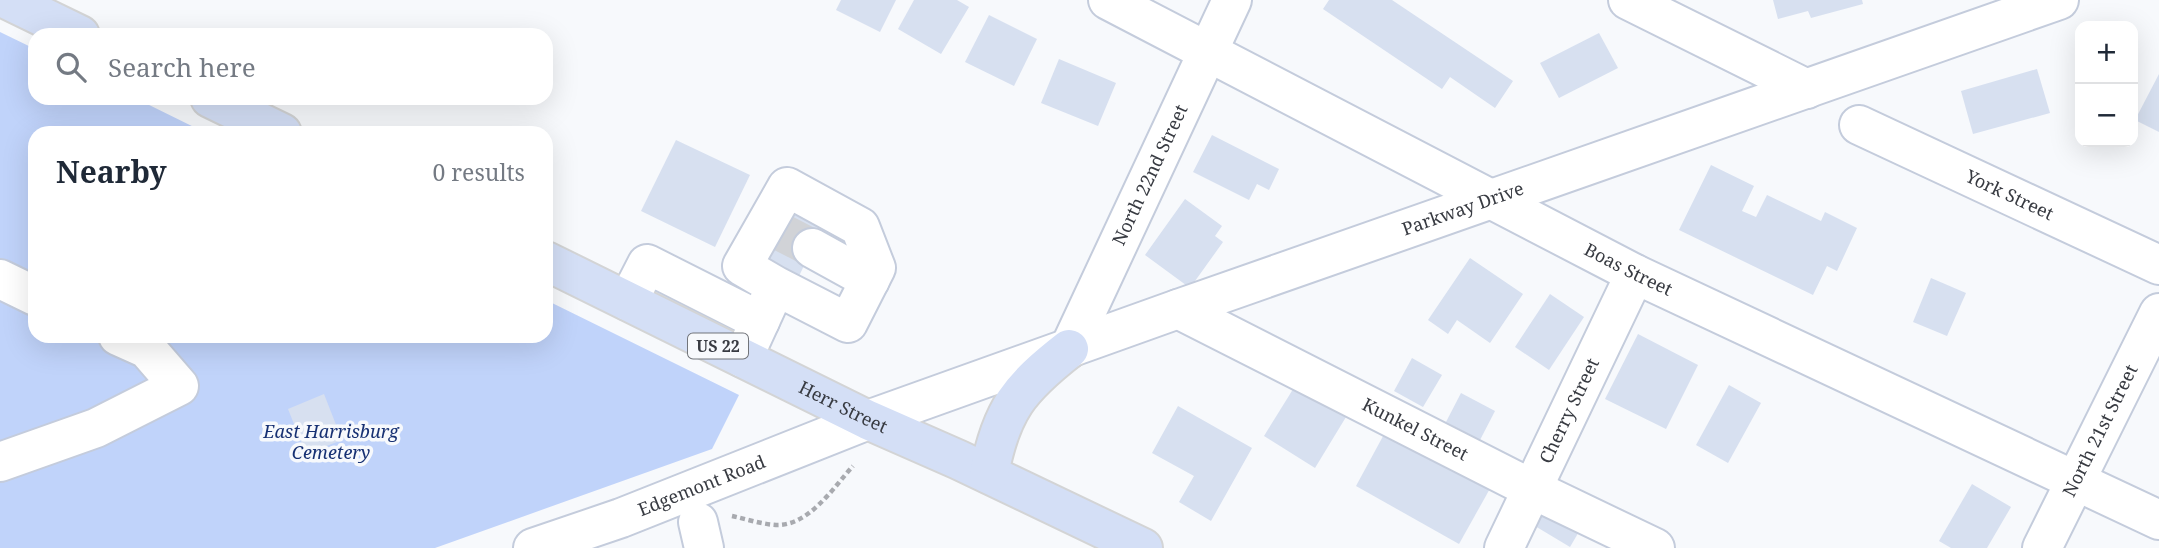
<!DOCTYPE html>
<html lang="en">
<head>
<meta charset="utf-8">
<style>
  :root { --surface:#fff; --page:#f6f6f7; --text:#1f2937; --muted:#747a83; --line:#e0e1e3 }
  body { margin:0; font-family:"Noto Serif",serif; background:var(--page); color:var(--text) }
  .controls { position:absolute; right:21px; top:21px; display:grid; overflow:hidden; border-radius:14px; box-shadow:0 7px 28px #0002 }
  .controls button { width:63px; height:63px; display:grid; place-items:center; padding:0; border:0; border-bottom:2px solid var(--line); background:var(--surface); color:var(--text); font:35px sans-serif }
  .list { margin:0; padding:0; list-style:none }
  h2 { display:flex; justify-content:space-between; align-items:center; height:91px; margin:0; padding:0 28px; font-size:30px }
  h2 small { font-size:23px; font-weight:400; color:var(--muted) }
  .icon { flex:none; width:38px; height:38px; fill:none; stroke:currentColor; stroke-width:2; stroke-linecap:round; stroke-linejoin:round }
  .map { position:relative; flex:none; width:2159px; height:548px; overflow:hidden }
  .search { position:absolute; background:var(--surface); box-shadow:0 7px 28px #0002; left:28px; top:28px; width:525px; height:77px; display:flex; align-items:center; gap:18px; box-sizing:border-box; padding:0 24px; border-radius:21px; color:var(--muted); font-size:26px }
  .panel { position:absolute; background:var(--surface); box-shadow:0 7px 28px #0002; left:28px; top:126px; width:525px; height:217px; border-radius:21px }
  .map>svg:first-child { display:block }
  .green { fill:#c0d3fa }
  .building { fill:#d7e0f0 }
  .lines { fill:none; stroke-linecap:round; stroke-linejoin:round }
  .minor-tunnel { stroke:#d1d3d7; stroke-width:38; stroke-dasharray:38 19; stroke-linecap:butt }
  .minor-casing { stroke:#c4ccdc; stroke-width:42 }
  .major-casing { stroke:#d3d4d5; stroke-width:42 }
  .path { stroke:#a8aaaf; stroke-width:4.5; stroke-dasharray:5 3.5; stroke-linecap:butt }
  .minor { stroke:#fff; stroke-width:38 }
  .major { stroke:#d4dff6; stroke-width:38 }
  .labels { text-anchor:middle; stroke-width:7; stroke-linejoin:round; paint-order:stroke }
  .shield { fill:#f7f9fc; stroke:#71747a; stroke-width:2 }
  .shield-label { font-size:16px; font-weight:bold; fill:#383b42 }
  .street-label { font-size:18px; fill:#383b42; stroke:#f7f9fc }
  .park-label { font-size:18px; font-style:italic; fill:#173173; stroke:#f7f9fc }
</style>
</head>
<body>
<div class="map">
<svg width="2159" height="548" viewBox="0 0 2159 548">
  <rect width="100%" height="100%" fill="#f7f9fc"/>
  <polygon class="green" points="0,32 35,49 35,98 135,98 206,133 35,133 35,336 546,336 546,300 739,395 712,449 435,548 0,548"/>
  <g class="building">
    <polygon points="841,0 896,0 880,32 836,10"/>
    <polygon points="914,0 957,0 969,7 941,54 898,29"/>
    <polygon points="1329,0 1392,0 1513,81 1495,108 1450,77 1442,89 1323,9"/>
    <polygon points="1773,0 1862,0 1863,4 1811,18 1808,11 1778,19"/>
    <polygon points="989,15 1037,39 1014,86 965,62"/>
    <polygon points="1599,33 1618,68 1559,98 1540,63"/>
    <polygon points="1059,59 1116,83 1098,126 1041,103"/>
    <polygon points="2037,69 2050,113 1973,134 1961,91"/>
    <polygon points="2159,74 2159,132 2135,120"/>
    <polygon points="1212,135 1279,169 1269,190 1257,184 1249,200 1193,172"/>
    <polygon points="676,140 750,175 715,247 641,211"/>
    <polygon points="1711,165 1754,186 1742,211 1756,217 1767,195 1821,221 1825,212 1857,228 1837,271 1827,266 1813,295 1679,230"/>
    <polygon points="794,195 830,212 799,276 764,258"/>
    <polygon points="1185,199 1222,226 1215,236 1223,242 1190,288 1145,255"/>
    <polygon points="1470,258 1523,294 1490,343 1457,320 1448,334 1428,320"/>
    <polygon points="1931,278 1966,293 1947,336 1913,322"/>
    <polygon points="1550,294 1584,317 1549,370 1515,347"/>
    <polygon points="1638,334 1698,365 1666,429 1605,399"/>
    <polygon points="1412,358 1442,375 1423,407 1394,391"/>
    <polygon points="1729,385 1761,403 1728,463 1696,445"/>
    <polygon points="1295,386 1346,417 1315,468 1264,436"/>
    <polygon points="1461,393 1495,411 1480,440 1446,422"/>
    <polygon points="324,394 342,440 306,454 288,409"/>
    <polygon points="1178,406 1252,448 1211,521 1179,502 1194,476 1152,453"/>
    <polygon points="1388,427 1492,485 1459,544 1356,486"/>
    <polygon points="1972,484 2011,507 1987,548 1951,548 1939,541"/>
    <polygon points="1550,502 1584,523 1570,547 1535,526"/>
  </g>
  <g class="lines">
    <polyline class="minor-tunnel" points="777,230 812,248"/>
    <defs>
      <g id="minor">
        <path id="s1" d="M1108,0l527,274 524,246"/>
        <polyline points="1628,0 1807,89"/>
        <path id="s2" d="M1859,125l300,140"/>
        <polyline points="812,248 870,280"/>
        <polyline points="0,279 35,296"/>
        <polyline points="628,301 647,264 760,321"/>
        <path id="s3" d="M1178,309l354,180 123,59"/>
        <path id="s4" d="M1069,349l163,-349"/>
        <polyline points="743,358 776,286 848,323 876,268 860,227 787,187 742,266 776,286"/>
        <polyline points="0,462 96,428 179,386 147,349 118,336"/>
        <polyline points="698,522 704,548"/>
        <path id="s5" d="M533,548l88,-30 247,-98 310,-111 881,-309"/>
        <path id="s6" d="M1504,548l131,-274"/>
        <path id="s7" d="M2042,548l117,-235"/>
      </g>
      <g id="major">
        <polyline points="8,0 80,35"/>
        <polyline points="210,98 282,133"/>
        <path id="s8" d="M546,261l322,159 91,40 184,88"/>
        <path d="M989,474c12,-64 30,-86 80,-125"/>
      </g>
    </defs>
    <use href="#minor" class="minor-casing"/>
    <use href="#major" class="major-casing"/>
    <path class="path" d="M732,516c14,3 29,8 44,9 33,1 57,-37 77,-59"/>
    <use href="#minor" class="minor"/>
    <use href="#major" class="major"/>
  </g>
  <g class="labels">
    <rect class="shield" x="688" y="333.5" width="60" height="25" rx="5"/>
    <g class="shield-label">
      <text x="718" y="352">US 22</text>
    </g>
    <g class="street-label">
      <text dy="6" stroke="none"><textPath href="#s4" startOffset="192">North 22nd Street</textPath></text>
      <text dy="6" stroke="none"><textPath href="#s2" startOffset="166">York Street</textPath></text>
      <text dy="6" stroke="none"><textPath href="#s5" startOffset="990">Parkway Drive</textPath></text>
      <text dy="6" stroke="none"><textPath href="#s1" startOffset="586">Boas Street</textPath></text>
      <text dy="6" stroke="none"><textPath href="#s8" startOffset="331">Herr Street</textPath></text>
      <text dy="6" stroke="none"><textPath href="#s6" startOffset="152">Cherry Street</textPath></text>
      <text dy="6" stroke="none"><textPath href="#s3" startOffset="266">Kunkel Street</textPath></text>
      <text dy="6" stroke="none"><textPath href="#s7" startOffset="131">North 21st Street</textPath></text>
      <text dy="6" stroke="none"><textPath href="#s5" startOffset="180">Edgemont Road</textPath></text>
    </g>
    <g class="park-label">
      <text x="331" y="438">East Harrisburg<tspan x="331" dy="21">Cemetery</tspan></text>
    </g>
  </g>
</svg>
<div class="controls">
<button>+</button>
<button>−</button>
</div>
<div class="search"><svg class="icon" aria-label="search" viewBox="0 0 24 24"><circle cx="10" cy="10" r="6"/><path d="M15 15l6 6"/></svg>Search here</div>
<section class="panel">
<h2>Nearby<small>0 results</small></h2>
<ul class="list">
</ul>
</section>
</div>
</body>
</html>
